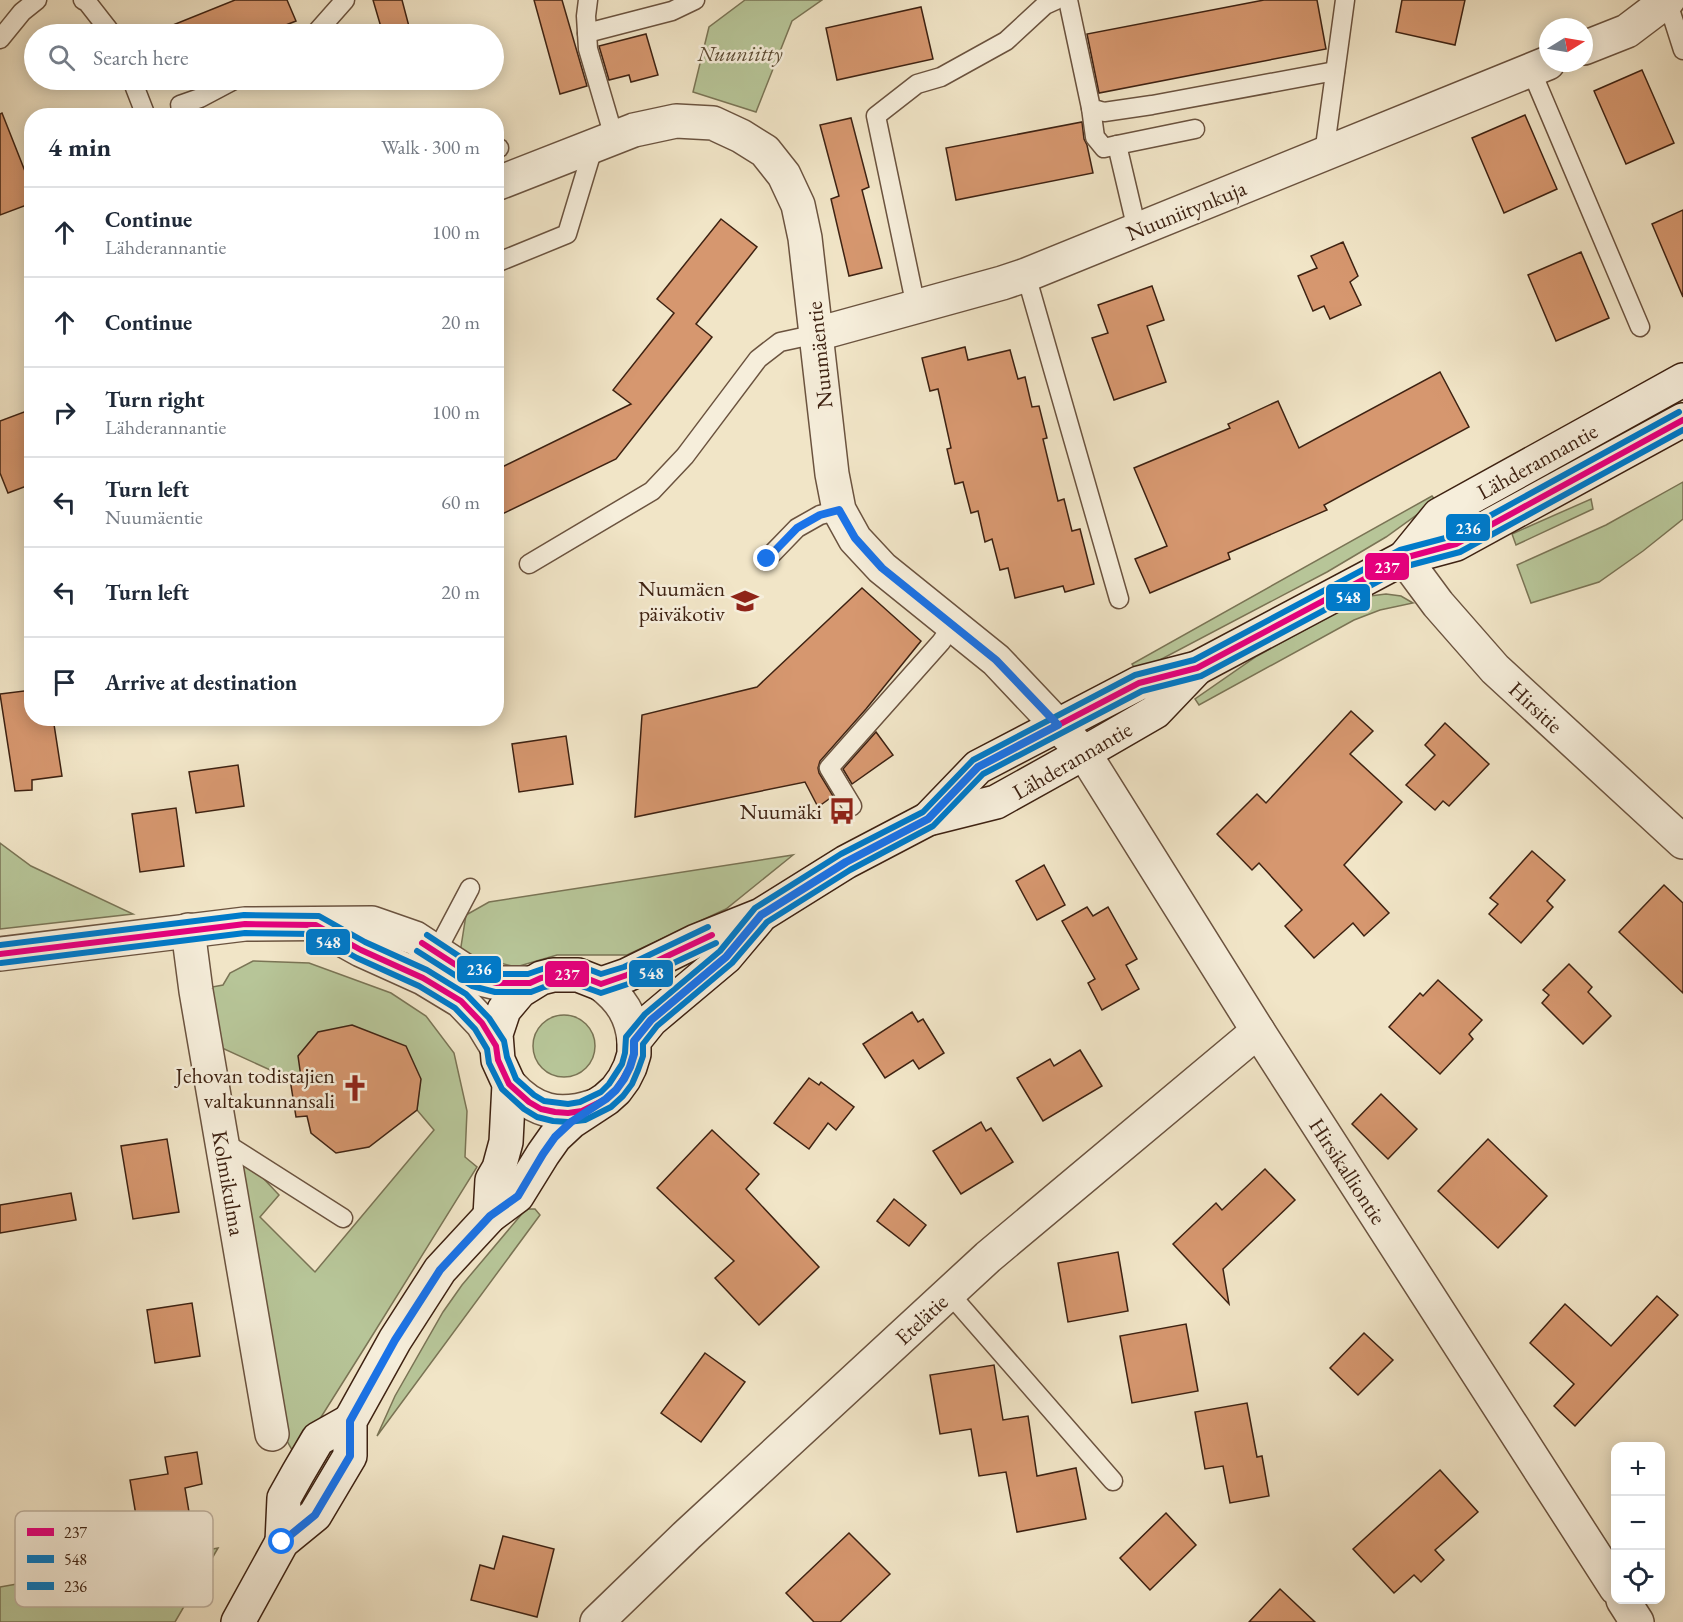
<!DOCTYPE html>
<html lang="en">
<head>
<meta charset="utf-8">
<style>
  :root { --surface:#fff; --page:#f6f6f7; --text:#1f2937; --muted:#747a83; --line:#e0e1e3 }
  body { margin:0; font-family:"EB Garamond",serif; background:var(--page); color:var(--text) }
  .controls { position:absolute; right:18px; bottom:18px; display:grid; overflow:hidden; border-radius:12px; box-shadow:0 3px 15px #0003 }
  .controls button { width:54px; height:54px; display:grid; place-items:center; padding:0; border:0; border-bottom:2px solid var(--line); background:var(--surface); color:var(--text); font:30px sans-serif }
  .compass { position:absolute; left:1539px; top:18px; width:54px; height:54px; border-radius:50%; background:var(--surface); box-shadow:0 3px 15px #0003; rotate:79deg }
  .stop { position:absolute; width:18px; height:18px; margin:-14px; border:4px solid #1a73e8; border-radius:50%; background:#fff }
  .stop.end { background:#1a73e8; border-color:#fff; box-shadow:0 2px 6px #0008 }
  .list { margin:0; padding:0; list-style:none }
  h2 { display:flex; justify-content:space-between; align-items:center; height:78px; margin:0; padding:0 24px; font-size:26px }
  h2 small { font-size:20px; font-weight:400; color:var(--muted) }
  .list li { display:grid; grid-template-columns:39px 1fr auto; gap:18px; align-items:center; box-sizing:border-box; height:90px; padding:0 24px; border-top:2px solid var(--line) }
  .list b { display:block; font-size:22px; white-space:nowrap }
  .list p { margin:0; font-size:20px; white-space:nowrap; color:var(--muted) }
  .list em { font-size:20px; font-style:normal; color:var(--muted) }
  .icon { flex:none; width:33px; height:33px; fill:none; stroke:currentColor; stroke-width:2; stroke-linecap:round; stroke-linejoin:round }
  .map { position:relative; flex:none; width:1683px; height:1622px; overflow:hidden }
  .search { position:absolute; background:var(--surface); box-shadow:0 3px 15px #0003; left:24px; top:24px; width:480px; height:66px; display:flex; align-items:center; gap:15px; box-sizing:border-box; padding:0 21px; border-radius:33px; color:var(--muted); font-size:22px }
  .panel { position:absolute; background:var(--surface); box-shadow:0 3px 15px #0003; left:24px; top:108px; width:480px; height:618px; border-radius:24px }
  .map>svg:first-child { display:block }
  .green { fill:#b7c598; stroke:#7a7455; stroke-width:1.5 }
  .building { fill:#d6976f; stroke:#3e2212; stroke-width:1.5 }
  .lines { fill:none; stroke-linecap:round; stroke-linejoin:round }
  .service-casing { stroke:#6b533f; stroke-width:21 }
  .minor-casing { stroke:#6b533f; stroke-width:36 }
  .tertiary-casing { stroke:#6b533f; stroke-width:36 }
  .secondary-casing { stroke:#3e2212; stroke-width:36 }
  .service { stroke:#f6eedb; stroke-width:18 }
  .minor { stroke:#f6eedb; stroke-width:33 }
  .tertiary { stroke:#f6eedb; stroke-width:33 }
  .secondary { stroke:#f6eedb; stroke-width:33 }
  .bus-1-casing { stroke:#f6eedb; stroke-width:10 }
  .bus-2-casing { stroke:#f6eedb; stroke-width:10 }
  .bus-3-casing { stroke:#f6eedb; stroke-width:10 }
  .bus-1 { stroke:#e5007d; stroke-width:6 }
  .bus-2 { stroke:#007ac9; stroke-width:6 }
  .bus-3 { stroke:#007ac9; stroke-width:6 }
  .route { stroke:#1a73e8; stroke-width:8 }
  .labels { text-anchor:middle; stroke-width:5; stroke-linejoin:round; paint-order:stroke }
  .park-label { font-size:22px; font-style:italic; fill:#5c4b34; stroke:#f6eedb }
  .street-label { font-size:22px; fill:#3e2212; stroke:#f6eedb }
  .poi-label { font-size:22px; fill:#3e2212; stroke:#f6eedb; text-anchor:end }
  .key { fill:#f6eedb; stroke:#bfb19f; stroke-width:1.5 }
  .key-label { font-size:16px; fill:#3e2212 }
  .line-badge { stroke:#f6eedb; stroke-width:2 }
  .badge-label { font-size:16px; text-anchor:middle; font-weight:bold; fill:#fff }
</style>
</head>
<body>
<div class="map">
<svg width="1683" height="1622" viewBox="0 0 1683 1622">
  <rect width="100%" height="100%" fill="#f1e5c7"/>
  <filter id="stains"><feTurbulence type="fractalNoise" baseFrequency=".00333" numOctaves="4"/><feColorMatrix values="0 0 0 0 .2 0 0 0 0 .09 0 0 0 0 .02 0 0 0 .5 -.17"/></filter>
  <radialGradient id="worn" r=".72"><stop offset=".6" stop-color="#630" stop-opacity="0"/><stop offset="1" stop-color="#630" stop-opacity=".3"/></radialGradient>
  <g class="green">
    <polygon points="745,0 822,0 792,21 756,112 693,92 709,27"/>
    <polygon points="1683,482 1683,519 1643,551 1599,582 1531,603 1517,565 1606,525"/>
    <polygon points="1432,496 1436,501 1386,537 1327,572 1137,672 1132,664"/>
    <polygon points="1591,499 1593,509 1516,545 1512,534"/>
    <polygon points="1386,594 1401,596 1413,603 1380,610 1354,620 1199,705 1195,699 1257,656 1347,607 1370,596"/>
    <polygon points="0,843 31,866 133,914 0,929"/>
    <polygon points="793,855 726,909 627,955 557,955 516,967 460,953 466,915 489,902"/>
    <polygon points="253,961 309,963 391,993 426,1016 454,1053 467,1111 465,1157 477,1167 367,1344 296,1457 282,1432 236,1167 248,1162 279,1195 260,1217 315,1272 434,1130 417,1110 420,1079 301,1077 290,1079 222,1048 212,987 223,985 230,973"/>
    <circle cx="564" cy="1046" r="31"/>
    <polygon points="526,1209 535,1209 540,1215 377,1436 395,1396 443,1312 462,1285"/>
    <polygon points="218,1548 175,1622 0,1622 0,1587"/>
  </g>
  <g class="building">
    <polygon points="235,0 287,0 296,21 263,34 153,34 153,33"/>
    <polygon points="373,0 402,0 411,34 383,34"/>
    <polygon points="534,0 562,0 587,86 560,94"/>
    <polygon points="1264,0 1317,0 1326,49 1099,93 1087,34"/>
    <polygon points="1402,0 1465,0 1455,45 1396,32"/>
    <polygon points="921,7 933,59 837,80 826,28"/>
    <polygon points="646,34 658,75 631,82 629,75 609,80 599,46"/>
    <polygon points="1642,70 1674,143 1626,164 1594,91"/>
    <polygon points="2,113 32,189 32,203 0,215 0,114"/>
    <polygon points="1525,115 1557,189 1504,213 1472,138"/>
    <polygon points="851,118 869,187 862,190 882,268 849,276 831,199 839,196 820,125"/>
    <polygon points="1082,122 1084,139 1087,145 1093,173 956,200 946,148"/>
    <polygon points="1683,210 1683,297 1652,224"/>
    <polygon points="721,219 757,247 696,324 712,337 616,459 496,517 496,470 631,404 613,390 674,313 657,299"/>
    <polygon points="1343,242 1358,276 1350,282 1361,305 1330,319 1324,306 1313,311 1298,276 1317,268 1311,256"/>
    <polygon points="1581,252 1609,318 1556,341 1528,275"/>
    <polygon points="1152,286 1164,320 1147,326 1166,382 1114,400 1092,338 1108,333 1098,305"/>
    <polygon points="965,347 968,360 1010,350 1018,379 1025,377 1032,407 1039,406 1047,438 1043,439 1058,501 1064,499 1072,531 1080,529 1094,584 1065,592 1063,586 1015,598 1008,568 1000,570 992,539 985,542 978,511 971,513 963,482 955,484 947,449 951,448 938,389 930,391 922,358"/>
    <polygon points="1440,372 1469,427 1324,505 1327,510 1228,553 1230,559 1150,593 1135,559 1167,546 1134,468 1230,428 1228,424 1278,401 1299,448"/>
    <polygon points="32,409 32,484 8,493 0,473 0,421"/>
    <polygon points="862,588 921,641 866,709 820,761 818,768 819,773 833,796 818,807 805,782 635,817 642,715 757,687"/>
    <polygon points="32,690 32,718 53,718 62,776 32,780 32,790 15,791 0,694"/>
    <polygon points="1351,711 1373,731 1350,754 1402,802 1344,865 1389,913 1364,936 1353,923 1314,958 1285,926 1302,910 1259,863 1252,870 1217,834 1257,794 1266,803"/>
    <polygon points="1445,723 1489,764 1449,806 1443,801 1435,810 1406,785 1435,755 1425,745"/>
    <polygon points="876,732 893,755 852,784 843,769"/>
    <polygon points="566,736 573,784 519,792 512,744"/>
    <polygon points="238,765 244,806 196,813 189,772"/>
    <polygon points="176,808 184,866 140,872 132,814"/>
    <polygon points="1532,851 1565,880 1547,901 1553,907 1521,943 1489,914 1498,904 1490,898"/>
    <polygon points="1044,865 1065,905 1037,920 1016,881"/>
    <polygon points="1664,885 1683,903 1683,993 1619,932"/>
    <polygon points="1087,907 1093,916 1108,907 1137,959 1126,965 1139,989 1102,1010 1088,983 1095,979 1062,921"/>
    <polygon points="1569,964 1592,987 1588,992 1611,1016 1583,1044 1542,1003 1549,995 1543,990"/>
    <polygon points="1438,980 1482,1020 1469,1034 1473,1039 1440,1074 1389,1027 1420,993 1423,996"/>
    <polygon points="912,1012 918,1022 923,1019 944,1053 919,1069 913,1060 885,1078 863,1044"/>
    <polygon points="352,1025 406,1046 421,1079 417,1110 369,1147 336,1153 311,1133 307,1116 296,1117 290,1079 301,1077 298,1056 318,1032"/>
    <polygon points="1080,1050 1102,1086 1043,1121 1017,1078 1050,1059 1054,1066"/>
    <polygon points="809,1078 819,1085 821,1082 854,1107 836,1130 828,1123 809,1149 774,1123"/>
    <polygon points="1381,1094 1417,1129 1388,1159 1352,1124"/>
    <polygon points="981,1122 986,1131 991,1128 1013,1162 961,1194 933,1151"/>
    <polygon points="712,1130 759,1174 746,1189 819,1267 759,1325 715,1278 734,1261 657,1188"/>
    <polygon points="167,1139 179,1212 133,1219 121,1146"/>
    <polygon points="1488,1139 1547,1196 1498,1248 1438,1191"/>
    <polygon points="1265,1169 1295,1200 1223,1269 1229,1304 1173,1244 1216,1203 1222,1210"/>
    <polygon points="71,1193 76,1220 0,1233 0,1205"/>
    <polygon points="894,1199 926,1225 909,1246 877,1221"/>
    <polygon points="1118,1252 1128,1311 1068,1322 1058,1263"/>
    <polygon points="1657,1296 1678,1315 1575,1426 1554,1406 1574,1384 1530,1343 1565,1304 1611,1346"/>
    <polygon points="192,1303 200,1356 155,1363 147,1310"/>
    <polygon points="1186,1324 1198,1391 1132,1403 1120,1336"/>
    <polygon points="1364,1333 1393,1360 1358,1395 1330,1368"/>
    <polygon points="705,1353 745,1382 701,1442 661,1413"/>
    <polygon points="994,1365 1003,1420 1028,1416 1037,1476 1076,1468 1086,1519 1017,1532 1006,1472 979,1476 971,1429 940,1434 930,1375"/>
    <polygon points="1247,1403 1257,1457 1262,1456 1269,1496 1230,1503 1223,1466 1205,1469 1195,1412"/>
    <polygon points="197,1452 202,1484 185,1488 191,1524 139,1533 130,1480 168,1474 165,1457"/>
    <polygon points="1440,1470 1478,1512 1435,1550 1444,1560 1421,1582 1414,1575 1394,1593 1353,1549"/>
    <polygon points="1166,1513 1196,1545 1150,1590 1120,1558"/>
    <polygon points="849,1533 890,1574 840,1622 814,1622 786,1593"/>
    <polygon points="503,1536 554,1549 537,1617 471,1600 480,1565 494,1569"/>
    <polygon points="1280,1589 1315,1622 1249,1622"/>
  </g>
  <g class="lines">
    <defs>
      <g id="service">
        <polyline points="83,0 87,2 112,34"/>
        <polyline points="588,0 586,16 588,49 614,137"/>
        <polyline points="1068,0 1091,108 1104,112 1152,105 1335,71"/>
        <polyline points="1667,0 1683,50"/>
        <polyline points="587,33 672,11 695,0"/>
        <polyline points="315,34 345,0"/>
        <polyline points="0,39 22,12 37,0"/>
        <polyline points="1531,70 1640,327"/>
        <polyline points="132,80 146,116"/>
        <polyline points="180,105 200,98 234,80"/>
        <polyline points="1091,108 1095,137 1104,148 1117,145"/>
        <polyline points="496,148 499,148"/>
        <polyline points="1324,154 1345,0"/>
        <polyline points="1137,230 1117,145 1195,129"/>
        <polyline points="496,263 567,234 594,145"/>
        <polyline points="1026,275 1119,599"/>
        <polyline points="916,307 876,116 917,84 941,77 1006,41 1045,5 1056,0"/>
        <polyline points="767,559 797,528 820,515 839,510"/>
        <polyline points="529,564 652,491 685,456 758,359 780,342 817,334"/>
        <polyline points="852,806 829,768 941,642 953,625"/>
        <polyline points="433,958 470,888"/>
        <polyline points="222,1141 343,1218"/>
        <polyline points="949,1293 1113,1481"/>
      </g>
      <g id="minor">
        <polyline points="1584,48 1627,31 1668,0"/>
        <polyline points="496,184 634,130 676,121 713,123 741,136 765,151 784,175 798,205 805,238 832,474 839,510 855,539 882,568 996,660 1084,753 1258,1031 1616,1588"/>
        <polyline points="817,334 1002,283 1026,275 1548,63"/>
        <polyline points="1404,558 1438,604 1495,669 1683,842"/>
        <polyline points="188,930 196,991 272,1434"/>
        <polyline points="1623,1600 1637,1622"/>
        <polyline points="597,1622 687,1535 988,1257 1258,1031"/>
      </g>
      <g id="tertiary">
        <polyline points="316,925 361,950 423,978 461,1001 482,1023 496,1046"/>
        <polyline points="0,954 245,924 372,923 415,938 476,978 497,983 530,983"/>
        <path d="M601,984c20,15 31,32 33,57"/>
        <path d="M509,1084c25,28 50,34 85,22"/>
      </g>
      <g id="secondary">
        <polyline points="1404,558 1439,515 1683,380"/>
        <polyline points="928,819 978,767 1139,683 1197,668 1404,558 1456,544 1683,420"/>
        <polyline points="490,1216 492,1180 499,1168 506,1142 509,1084 498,1060 496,1034 504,1010 520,991 541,978 553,975 578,975 601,984 627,975 696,941 761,915 846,862 928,819 996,802 1084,753 1155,712 1197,668"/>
        <polyline points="282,1542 284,1498 298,1473 318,1439 350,1421"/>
        <polyline points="238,1622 282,1542 315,1515 350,1456 350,1421 395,1340 440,1270 490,1216 517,1196 543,1154 555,1137 571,1122 606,1099 616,1090 624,1079 630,1067 634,1054 634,1041 651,1020 726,957 758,919"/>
      </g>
    </defs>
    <use href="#service" class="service-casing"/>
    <use href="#minor" class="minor-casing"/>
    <use href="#tertiary" class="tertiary-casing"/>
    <use href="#secondary" class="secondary-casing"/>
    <use href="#service" class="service"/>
    <use href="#minor" class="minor"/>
    <use href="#tertiary" class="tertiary"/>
    <use href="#secondary" class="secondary"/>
    <defs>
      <g id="bus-1">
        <polyline points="422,943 476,978 497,983 530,983 541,978 566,974 578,975 601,984 627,975 712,935"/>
        <polyline points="0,954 245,924 316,925 361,950 423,978 461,1001 482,1023 496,1046 498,1060 509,1084 529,1102 541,1109 555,1112 568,1113 582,1111 606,1099 616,1090 630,1067 634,1054 634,1041 651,1020 726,957 761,915 846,862 928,819 978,767 1139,683 1197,668 1404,558 1456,544 1683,420"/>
      </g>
      <g id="bus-2">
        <polyline points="417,951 472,986 495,992 531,992 544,987 566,983 576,984 601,993 631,983 716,943"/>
        <polyline points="1,963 245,933 314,934 357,958 419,986 455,1008 475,1029 487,1049 489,1063 502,1089 524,1109 537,1117 553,1121 568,1122 585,1120 611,1107 623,1096 632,1084 638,1070 643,1056 643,1044 657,1026 732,963 767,922 850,870 933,826 983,774 1142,691 1201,676 1407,566 1460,552 1683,430"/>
      </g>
      <g id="bus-3">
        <polyline points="427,935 480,970 498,974 528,974 551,966 566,965 580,966 601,974 624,967 708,927"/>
        <polyline points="0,945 244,915 319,916 365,942 427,970 466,994 489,1018 504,1041 507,1057 516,1079 534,1095 544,1101 568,1104 580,1102 601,1092 609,1084 622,1064 625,1053 626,1037 645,1014 720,951 755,908 841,854 923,812 973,760 1135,675 1194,660 1400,550 1453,536 1679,412"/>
      </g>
    </defs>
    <use href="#bus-1" class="bus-1-casing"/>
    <use href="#bus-2" class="bus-2-casing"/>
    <use href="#bus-3" class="bus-3-casing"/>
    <use href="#bus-1" class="bus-1"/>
    <use href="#bus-2" class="bus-2"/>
    <use href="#bus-3" class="bus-3"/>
  </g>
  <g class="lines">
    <polyline class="route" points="282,1542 315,1515 350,1456 350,1421 395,1340 440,1270 490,1216 518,1196 543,1154 555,1137 571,1122 606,1099 616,1090 624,1079 630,1067 634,1054 634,1041 651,1020 726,957 761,915 846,862 928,819 978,767 1058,725 996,660 882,568 855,538 839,510 820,515 797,528 767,559"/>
  </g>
  <defs>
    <symbol id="school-bare" viewBox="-9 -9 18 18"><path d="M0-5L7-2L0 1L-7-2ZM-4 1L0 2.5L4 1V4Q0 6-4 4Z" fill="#8f2418" stroke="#f6eedb" stroke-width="2.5" paint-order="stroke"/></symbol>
    <symbol id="bus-bare" viewBox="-9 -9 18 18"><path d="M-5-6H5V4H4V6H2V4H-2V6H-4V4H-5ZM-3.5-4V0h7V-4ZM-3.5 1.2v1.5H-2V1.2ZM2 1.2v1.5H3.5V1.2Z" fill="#8f2418" stroke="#f6eedb" stroke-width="2.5" paint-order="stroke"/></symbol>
    <symbol id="church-bare" viewBox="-9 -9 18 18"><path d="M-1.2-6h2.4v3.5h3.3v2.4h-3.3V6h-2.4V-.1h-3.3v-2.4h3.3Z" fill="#8f2418" stroke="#f6eedb" stroke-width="2.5" paint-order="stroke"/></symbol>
  </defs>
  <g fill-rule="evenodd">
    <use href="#school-bare" x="726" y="582" width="38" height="38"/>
    <use href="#bus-bare" x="823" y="792" width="38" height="38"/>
    <use href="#church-bare" x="336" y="1069" width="38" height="38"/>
  </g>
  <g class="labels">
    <g class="park-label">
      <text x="740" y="61">Nuuniitty</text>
    </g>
    <g class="street-label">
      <text transform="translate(1186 210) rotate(-22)" y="8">Nuuniitynkuja</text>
      <text transform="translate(819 355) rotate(-96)" y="8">Nuumäentie</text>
      <text transform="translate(1537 461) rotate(-29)" y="8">Lähderannantie</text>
      <text transform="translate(1536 707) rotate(43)" y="8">Hirsitie</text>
      <text transform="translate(1072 760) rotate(-30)" y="8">Lähderannantie</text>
      <text transform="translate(1348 1171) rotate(57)" y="8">Hirsikalliontie</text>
      <text transform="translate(229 1183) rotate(80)" y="8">Kolmikulma</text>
      <text transform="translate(921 1319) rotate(-43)" y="8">Etelätie</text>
    </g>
    <g class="poi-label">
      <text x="725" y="596">Nuumäen<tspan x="725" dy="25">päiväkotiv</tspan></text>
      <text x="822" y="819">Nuumäki</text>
      <text x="335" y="1083">Jehovan todistajien<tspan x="335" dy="25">valtakunnansali</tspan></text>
    </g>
  </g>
  <rect x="15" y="1511" width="198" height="96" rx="9" class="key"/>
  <rect x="27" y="1528" width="27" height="8" fill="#e5007d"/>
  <rect x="27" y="1555" width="27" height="8" fill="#007ac9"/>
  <rect x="27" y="1582" width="27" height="8" fill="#007ac9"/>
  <g class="key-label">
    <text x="64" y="1538">237</text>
    <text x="64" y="1565">548</text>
    <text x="64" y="1592">236</text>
  </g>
  <g class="line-badge">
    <rect x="1445" y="513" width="46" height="29" rx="6" fill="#007ac9"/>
    <rect x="1364" y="552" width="46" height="29" rx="6" fill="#e5007d"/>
    <rect x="1325" y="583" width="46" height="29" rx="6" fill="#007ac9"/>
    <rect x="305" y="928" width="46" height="28" rx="6" fill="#007ac9"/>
    <rect x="456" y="955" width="46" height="29" rx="6" fill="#007ac9"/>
    <rect x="628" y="959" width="46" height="29" rx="6" fill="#007ac9"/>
    <rect x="544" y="960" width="46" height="28" rx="6" fill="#e5007d"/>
  </g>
  <g class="badge-label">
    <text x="1468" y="534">236</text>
    <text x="1387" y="573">237</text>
    <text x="1348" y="603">548</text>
    <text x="328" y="948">548</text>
    <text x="479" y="975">236</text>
    <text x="651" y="979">548</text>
    <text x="567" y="980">237</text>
  </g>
  <rect width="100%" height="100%" filter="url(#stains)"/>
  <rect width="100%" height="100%" fill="url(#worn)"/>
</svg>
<div class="controls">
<button>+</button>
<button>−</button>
<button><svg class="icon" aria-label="locate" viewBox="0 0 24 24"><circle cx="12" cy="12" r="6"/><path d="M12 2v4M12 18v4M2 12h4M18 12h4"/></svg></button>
</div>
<svg class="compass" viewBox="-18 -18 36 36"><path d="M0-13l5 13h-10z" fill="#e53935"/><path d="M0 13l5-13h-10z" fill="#747a83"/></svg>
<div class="stop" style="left:282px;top:1542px"></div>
<div class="stop end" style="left:767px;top:559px"></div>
<div class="search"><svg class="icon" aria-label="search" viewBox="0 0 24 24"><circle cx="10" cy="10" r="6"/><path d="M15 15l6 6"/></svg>Search here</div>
<section class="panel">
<h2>4 min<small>Walk · 300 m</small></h2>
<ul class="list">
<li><svg class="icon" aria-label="ahead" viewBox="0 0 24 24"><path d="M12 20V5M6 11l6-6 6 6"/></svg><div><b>Continue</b><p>Lähderannantie</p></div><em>100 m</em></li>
<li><svg class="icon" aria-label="ahead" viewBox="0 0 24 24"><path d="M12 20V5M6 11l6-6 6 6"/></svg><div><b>Continue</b></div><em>20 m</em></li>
<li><svg class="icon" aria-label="right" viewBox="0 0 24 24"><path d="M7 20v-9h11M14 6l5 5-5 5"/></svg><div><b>Turn right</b><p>Lähderannantie</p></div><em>100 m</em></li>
<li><svg class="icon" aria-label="left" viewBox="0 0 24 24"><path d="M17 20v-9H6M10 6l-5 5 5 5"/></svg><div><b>Turn left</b><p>Nuumäentie</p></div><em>60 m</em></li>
<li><svg class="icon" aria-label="left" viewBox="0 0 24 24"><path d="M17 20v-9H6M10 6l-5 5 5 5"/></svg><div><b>Turn left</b></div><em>20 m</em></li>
<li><svg class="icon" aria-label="arrive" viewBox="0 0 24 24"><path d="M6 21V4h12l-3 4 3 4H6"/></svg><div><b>Arrive at destination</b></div></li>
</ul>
</section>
</div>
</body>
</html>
